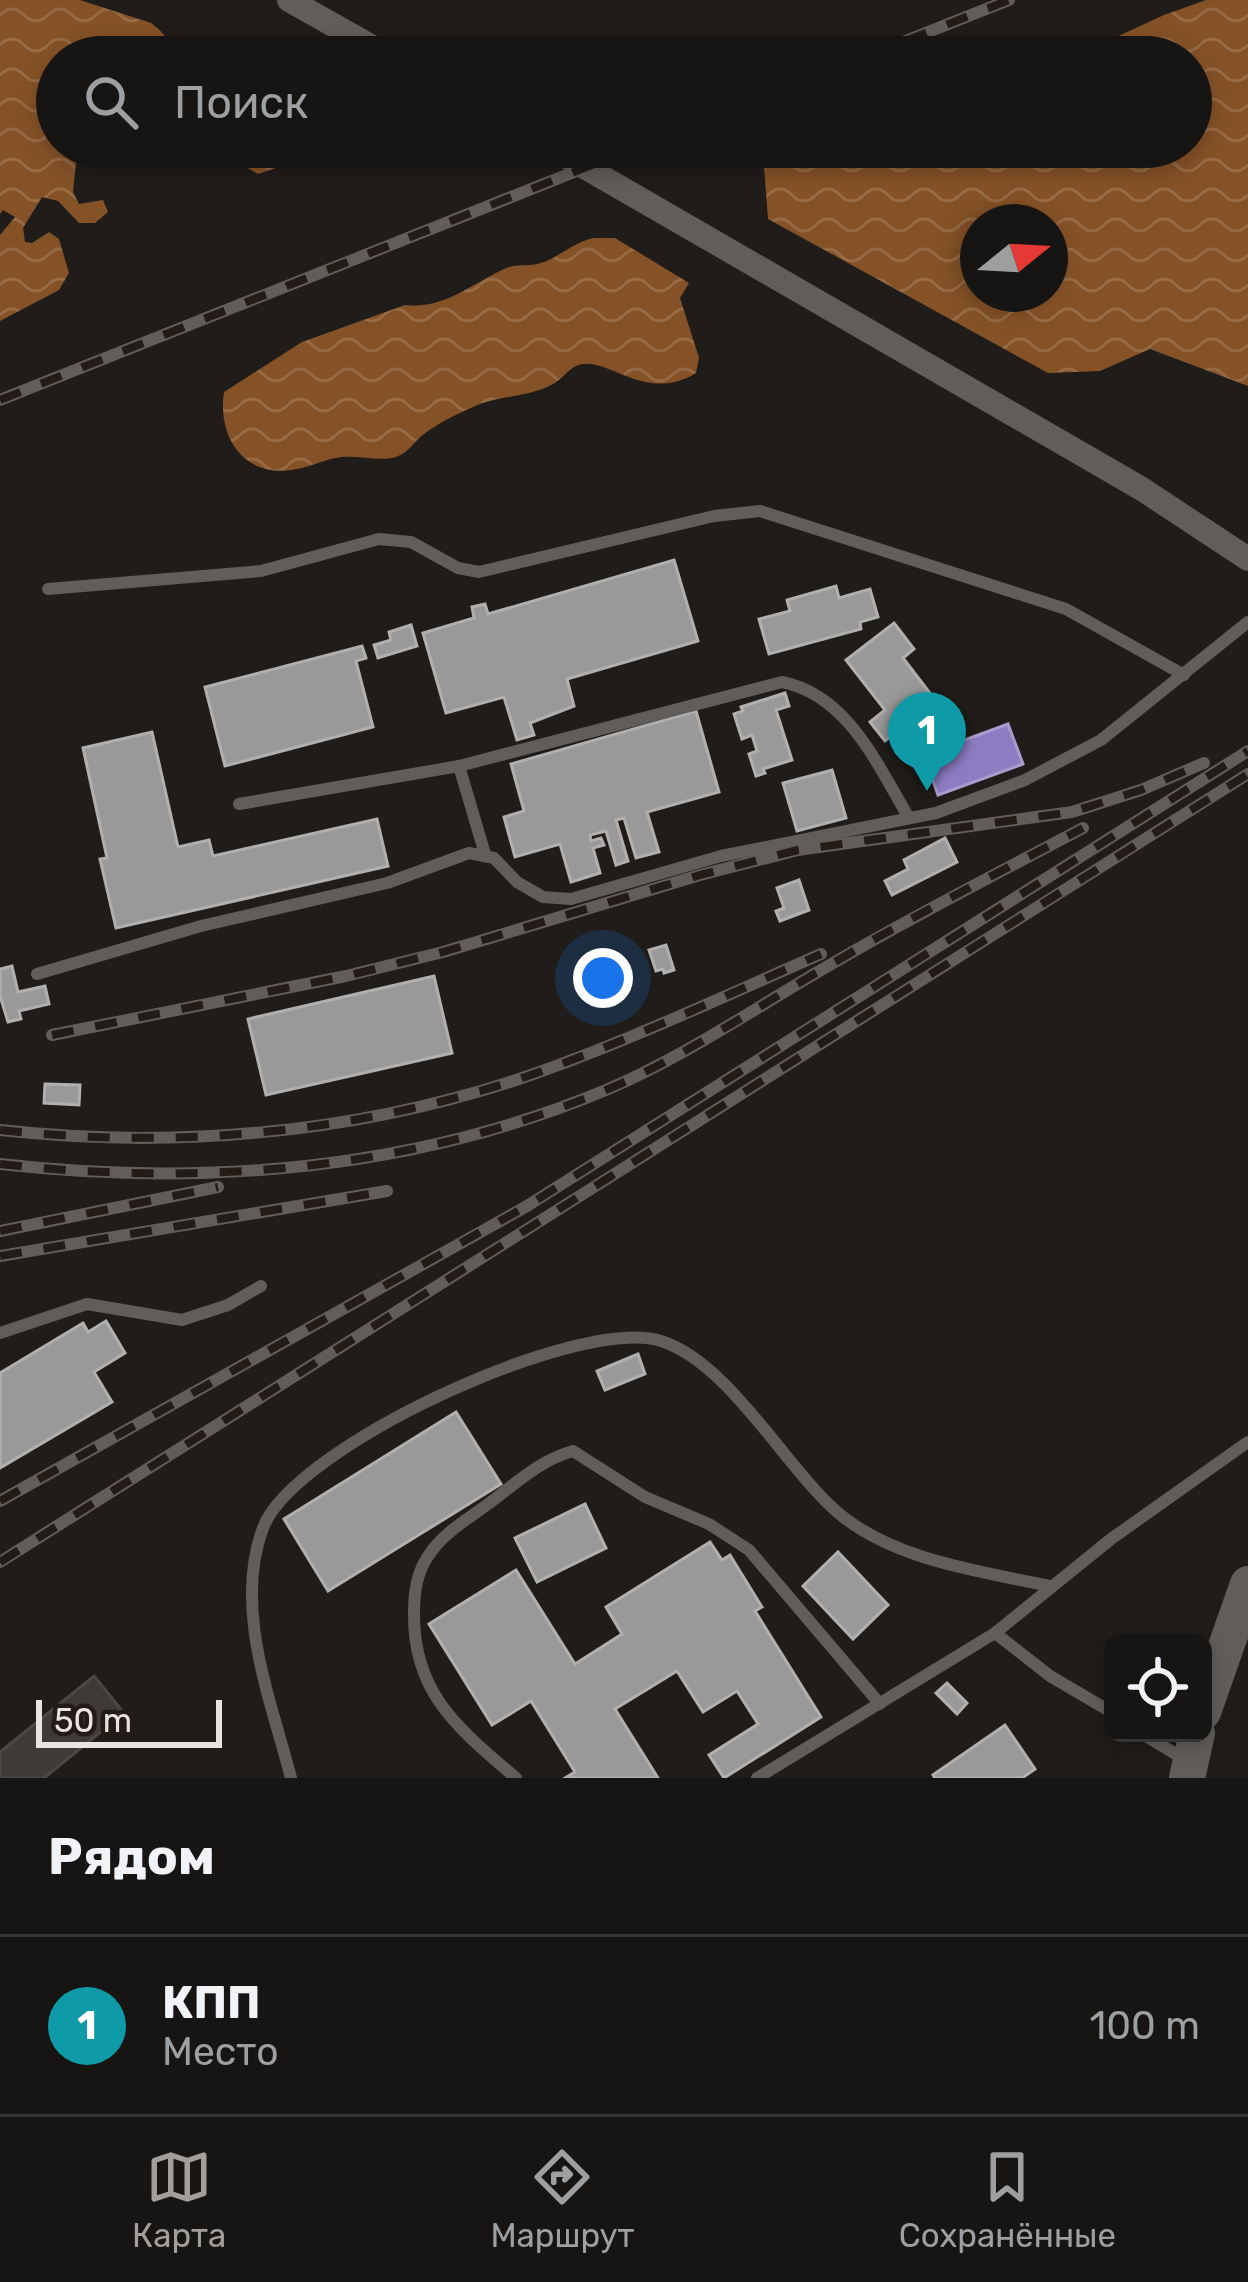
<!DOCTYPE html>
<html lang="ru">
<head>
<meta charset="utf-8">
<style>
  :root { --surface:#171513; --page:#242221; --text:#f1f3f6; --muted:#9e9fa0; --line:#363433; --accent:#a29e9b }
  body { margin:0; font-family:Rubik,sans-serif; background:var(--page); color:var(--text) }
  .controls { position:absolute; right:36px; bottom:36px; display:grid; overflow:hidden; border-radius:18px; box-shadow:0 6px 18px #0003 }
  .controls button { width:108px; height:108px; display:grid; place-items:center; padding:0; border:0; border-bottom:3px solid var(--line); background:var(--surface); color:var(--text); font:60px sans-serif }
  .compass { position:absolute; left:960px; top:204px; width:108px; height:108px; border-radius:50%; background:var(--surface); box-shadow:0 6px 18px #0003; rotate:72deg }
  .scale { position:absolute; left:36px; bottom:30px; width:186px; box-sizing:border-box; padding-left:12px; border:6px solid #e9e4e1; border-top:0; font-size:33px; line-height:42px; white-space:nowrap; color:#e9e4e1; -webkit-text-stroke:9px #221b16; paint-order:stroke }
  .you { position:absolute; left:603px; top:978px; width:42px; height:42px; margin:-30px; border:9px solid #fff; border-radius:50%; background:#1a73e8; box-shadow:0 0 0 18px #1a73e833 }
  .badge { display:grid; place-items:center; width:78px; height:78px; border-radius:50%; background:var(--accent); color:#fff; font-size:39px; font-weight:700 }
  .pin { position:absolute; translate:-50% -99px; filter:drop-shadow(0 3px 6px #0008) }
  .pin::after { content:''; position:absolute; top:63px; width:42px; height:36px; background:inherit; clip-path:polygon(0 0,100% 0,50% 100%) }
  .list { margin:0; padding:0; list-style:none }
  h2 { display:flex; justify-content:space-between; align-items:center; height:156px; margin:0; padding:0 48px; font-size:51px }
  h2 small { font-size:39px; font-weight:400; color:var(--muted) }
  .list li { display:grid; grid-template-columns:78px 1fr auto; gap:36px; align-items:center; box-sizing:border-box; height:180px; padding:0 48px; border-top:3px solid var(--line) }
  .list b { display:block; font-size:45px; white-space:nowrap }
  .list p { margin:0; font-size:39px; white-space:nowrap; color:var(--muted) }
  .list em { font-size:39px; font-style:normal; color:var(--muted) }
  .icon { flex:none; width:66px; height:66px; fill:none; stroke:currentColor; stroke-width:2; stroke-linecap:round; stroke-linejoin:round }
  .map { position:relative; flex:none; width:1248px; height:1778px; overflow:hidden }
  .search { position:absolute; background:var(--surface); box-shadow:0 6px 18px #0003; left:36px; right:36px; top:36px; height:132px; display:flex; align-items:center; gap:30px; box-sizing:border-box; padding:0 42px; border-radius:66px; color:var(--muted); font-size:45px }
  .sheet { height:336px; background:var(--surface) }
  nav { display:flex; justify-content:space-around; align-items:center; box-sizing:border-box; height:168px; border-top:3px solid var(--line); background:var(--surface); font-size:33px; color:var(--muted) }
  nav a { display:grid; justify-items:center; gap:6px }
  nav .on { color:var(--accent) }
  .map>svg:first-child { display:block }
  .water { fill:url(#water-waves); fill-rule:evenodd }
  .offices { fill:#8e7cc3; stroke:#a99bcc; stroke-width:3 }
  .industry { fill:#999; stroke:#b1b0af; stroke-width:3 }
  .building { fill:#3d3a38; stroke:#4a4846; stroke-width:3 }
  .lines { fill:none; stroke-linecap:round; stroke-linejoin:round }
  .service { stroke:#605d5a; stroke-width:12 }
  .minor { stroke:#605d5a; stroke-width:24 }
  .secondary { stroke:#605d5a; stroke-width:36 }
  .rail-casing { stroke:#605d5a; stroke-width:12 }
  .rail { stroke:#221b16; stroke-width:8; stroke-dasharray:22; stroke-linecap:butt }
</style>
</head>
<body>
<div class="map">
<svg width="1248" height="1778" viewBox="0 0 1248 1778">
  <defs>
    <pattern id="water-waves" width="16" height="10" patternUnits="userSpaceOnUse" patternTransform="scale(3)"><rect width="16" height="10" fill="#855227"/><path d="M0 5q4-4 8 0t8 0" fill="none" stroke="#966b46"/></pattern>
  </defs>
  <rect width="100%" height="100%" fill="#1f1c19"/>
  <g class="water">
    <path d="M0,0h80l71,23c15,10 20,25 36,34h-130v90h33l-13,6 -4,39 6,12 24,-4 5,12 -13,11h-16l-21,-22 -16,-4 -19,31 2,14 7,1 17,-11 10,7 10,34 -10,17 -59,31v-86l15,-18 -12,-7 -3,4z"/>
    <path d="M1206,0h42v386l-98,-37 -50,22 -52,2 -280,-154 -4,-53 56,-19h371v-90h-118l91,-42zM1050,222v72h-72v-72z"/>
    <polygon points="121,147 317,147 317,148 300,160 258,174 223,154 186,149 130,156"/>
    <path d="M593,238h22l74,45 -9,15 19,60 -3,15c-53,33 -93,-23 -122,-6 -8,5 -13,13 -21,17 -25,14 -55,11 -80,23 -16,7 -35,16 -49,27 -10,7 -14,18 -28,23 -16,5 -37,-2 -55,0 -15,2 -29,9 -44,12 -52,11 -80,-31 -73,-77l78,-50 103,-37c37,5 67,-21 99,-36 13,-6 25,-2 37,-6 19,-6 29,-19 52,-25z"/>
  </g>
  <polygon class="offices" points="1008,724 1023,764 938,795 924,755"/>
  <g class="industry">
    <polygon points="674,560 698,641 567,679 574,706 530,723 534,735 517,740 504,697 446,713 423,633 474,618 472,607 485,604 488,614"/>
    <polygon points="836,586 839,598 870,589 878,617 860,622 861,629 769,654 759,619 790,611 787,600"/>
    <polygon points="894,623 914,649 903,658 936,701 885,741 870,722 885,710 846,660"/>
    <polygon points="411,625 417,646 378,658 374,645 391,640 389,632"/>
    <polygon points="362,646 366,658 356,661 373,727 225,766 205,687"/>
    <polygon points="785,693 789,706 776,710 792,760 763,769 765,773 756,776 749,754 757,751 752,735 742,739 734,714 743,711 741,707"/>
    <polygon points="696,711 719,792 647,812 659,852 636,858 624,818 616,820 628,861 616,865 606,831 590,835 591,841 601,838 604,845 593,848 600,873 571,882 560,844 515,857 504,817 524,811 511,764"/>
    <polygon points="152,732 178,847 209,840 213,856 377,819 388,866 116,928 100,859 107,858 83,748"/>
    <polygon points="832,770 846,818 797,831 783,783"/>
    <polygon points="945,838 957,862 892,895 885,881 908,869 904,860"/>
    <polygon points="799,880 809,910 780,921 776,911 784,908 777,888"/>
    <polygon points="666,945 674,970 664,973 663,969 656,971 649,950"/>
    <polygon points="12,966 18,992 45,986 49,1004 19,1011 21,1019 8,1022 0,996 0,969"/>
    <polygon points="434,976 452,1053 266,1095 248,1019"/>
    <polygon points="45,1084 80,1085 79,1105 44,1103"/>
    <polygon points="106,1321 125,1353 94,1372 112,1402 0,1468 0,1373 83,1323 88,1332"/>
    <polygon points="638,1354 645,1374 605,1390 597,1371"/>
    <polygon points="456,1412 501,1484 328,1591 284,1519"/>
    <polygon points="585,1504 606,1548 537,1582 515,1538"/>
    <polygon points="710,1542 722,1560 730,1555 762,1607 755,1611 821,1717 724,1778 709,1755 758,1724 737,1691 703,1712 677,1671 615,1709 658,1778 565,1778 575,1772 531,1701 492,1725 429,1624 516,1570 575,1664 622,1634 606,1607"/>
    <polygon points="838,1552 888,1605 853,1639 803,1586"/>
    <polygon points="947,1683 967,1703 957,1714 936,1693"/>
    <polygon points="1005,1725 1035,1769 1022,1778 935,1778 933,1775"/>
  </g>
  <polygon class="building" points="94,1676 124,1713 44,1778 0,1778 0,1752"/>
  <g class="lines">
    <g class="service">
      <polyline points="48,589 261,571 379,539 411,542 458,568 479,572 714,516 760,511 1066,609 1184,675"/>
      <polyline points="459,766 485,854"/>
      <path d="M239,804l220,-38 323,-84c66,13 96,84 127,136"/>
      <polyline points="37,974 201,926 387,883 469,853 494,858 517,882 543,897 571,899 721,856 936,813 1025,780 1101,740 1248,622"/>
      <polyline points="0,1333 87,1304 182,1320 228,1305 261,1286"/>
      <polyline points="995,1633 1050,1676 1113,1713"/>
      <polyline points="1141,1733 1184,1759"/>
      <path d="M291,1778c-20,-78 -58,-170 -28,-250 30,-81 315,-213 398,-187 67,21 123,124 175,170 56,49 143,60 214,75"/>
      <path d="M516,1778c-57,-49 -103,-84 -102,-165 0,-22 3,-43 17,-61 14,-20 37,-33 57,-48 27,-20 52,-44 85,-53l72,46 64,27 40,26 131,154"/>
      <polyline points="757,1778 995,1633 1111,1539 1248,1442"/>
    </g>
    <g class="minor">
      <polyline points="289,0 390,57"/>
      <polyline points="550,147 1142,489 1248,559"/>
    </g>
    <g class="secondary">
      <polyline points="1203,1712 1248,1584"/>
      <polyline points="1187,1778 1197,1733"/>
    </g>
    <defs>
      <g id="rail">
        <polyline points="865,57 1009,0"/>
        <polyline points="0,400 637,147"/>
        <polyline points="52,1035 346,976 443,952 700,875 798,850 1072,812 1141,790 1204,763"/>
        <path d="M0,1130c173,19 350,4 516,-50 104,-35 204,-82 305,-126"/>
        <path d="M0,1164c205,23 414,6 606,-74 78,-33 149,-82 222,-124 83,-49 170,-93 255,-138"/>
        <polyline points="0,1231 218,1187"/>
        <polyline points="0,1256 387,1191"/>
        <polyline points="0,1501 527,1206 1248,751"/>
        <polyline points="0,1562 1248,774"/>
      </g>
    </defs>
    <use href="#rail" class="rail-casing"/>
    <use href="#rail" class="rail"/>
  </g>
</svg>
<div class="controls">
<button><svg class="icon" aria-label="locate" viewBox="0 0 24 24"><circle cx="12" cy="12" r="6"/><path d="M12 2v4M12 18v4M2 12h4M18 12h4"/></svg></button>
</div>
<svg class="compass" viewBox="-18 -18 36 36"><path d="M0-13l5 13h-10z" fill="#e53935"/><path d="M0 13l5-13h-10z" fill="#9e9fa0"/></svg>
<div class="scale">50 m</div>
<div class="you"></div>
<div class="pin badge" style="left:927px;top:791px;background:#0f9aa8">1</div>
<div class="search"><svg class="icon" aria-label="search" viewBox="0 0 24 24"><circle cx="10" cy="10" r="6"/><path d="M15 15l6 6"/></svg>Поиск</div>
</div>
<section class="sheet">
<h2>Рядом<small></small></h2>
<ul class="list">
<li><span class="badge" style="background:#0f9aa8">1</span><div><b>КПП</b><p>Место</p></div><em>100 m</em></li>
</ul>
</section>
<nav>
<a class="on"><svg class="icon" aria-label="map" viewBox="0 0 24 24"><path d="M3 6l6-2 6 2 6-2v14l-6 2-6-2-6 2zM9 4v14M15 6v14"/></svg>Карта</a>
<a><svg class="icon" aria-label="directions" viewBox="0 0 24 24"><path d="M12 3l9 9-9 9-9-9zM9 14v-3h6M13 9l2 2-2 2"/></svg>Маршрут</a>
<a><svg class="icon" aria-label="saved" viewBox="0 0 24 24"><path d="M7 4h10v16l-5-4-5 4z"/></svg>Сохранённые</a>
</nav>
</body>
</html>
